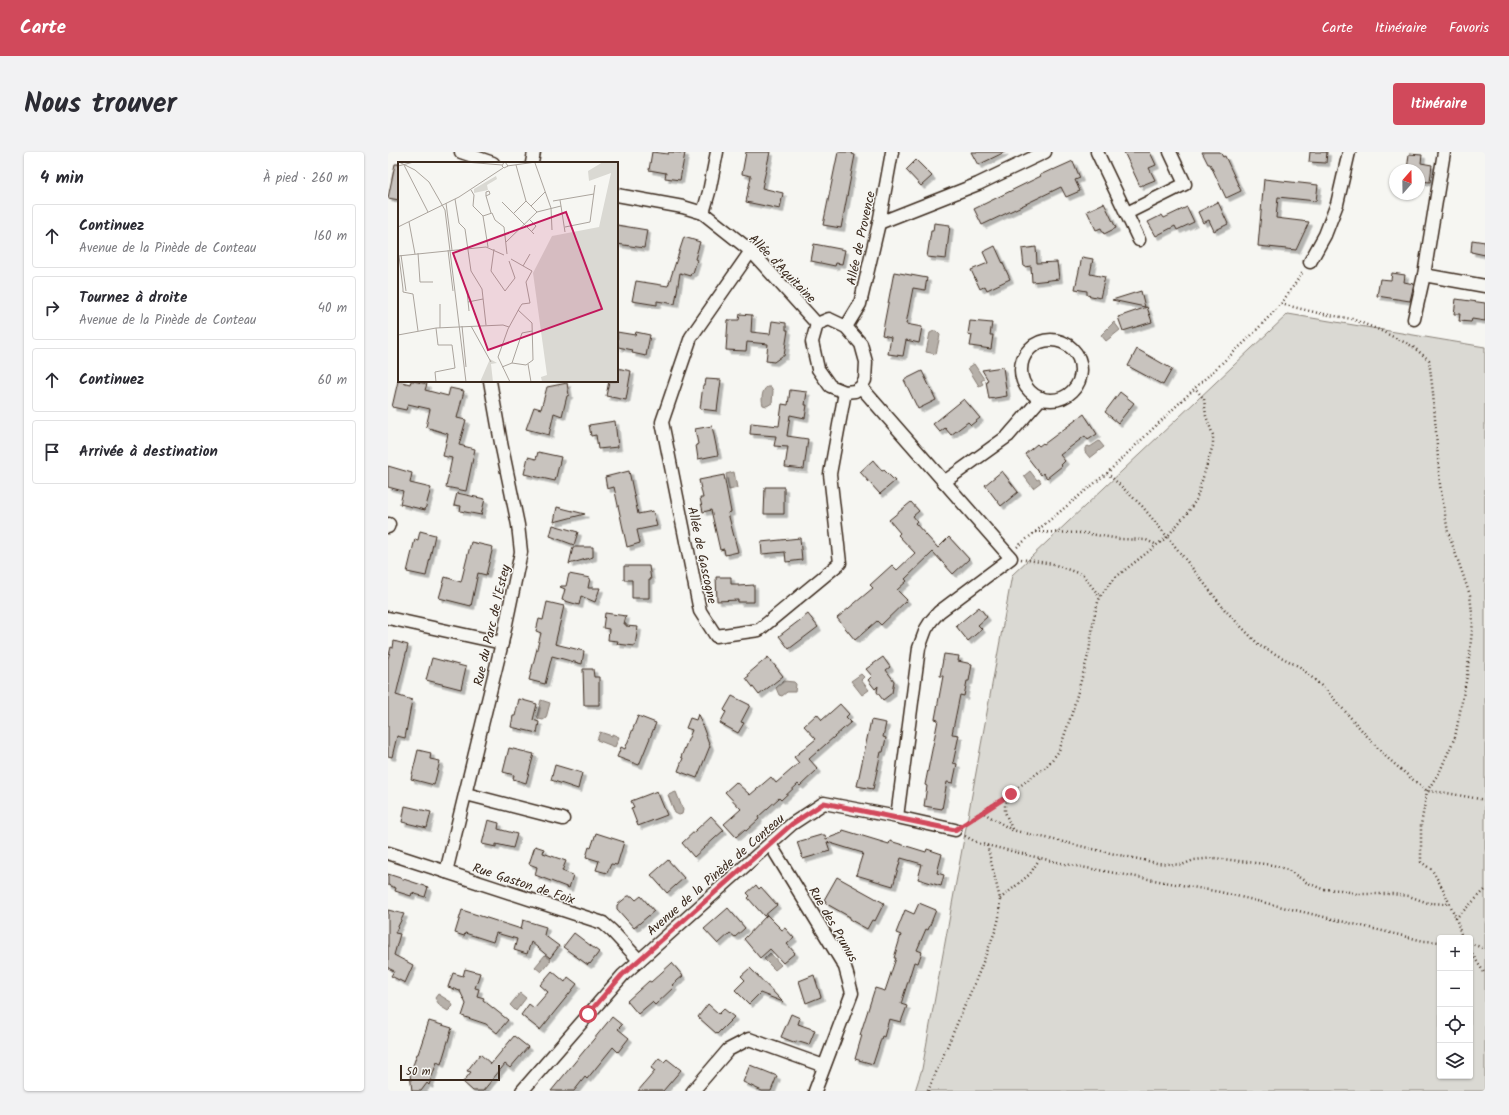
<!DOCTYPE html>
<html lang="fr">
<head>
<meta charset="utf-8">
<style>
  :root { --surface:#fff; --page:#f2f2f3; --text:#2b2b33; --muted:#7c7c81; --line:#e1e1e2; --accent:#d1495b }
  body { margin:0; font-family:Kalam,sans-serif; background:var(--page); color:var(--text) }
  .controls { position:absolute; right:12px; bottom:12px; display:grid; overflow:hidden; border-radius:4px; box-shadow:0 1px 3px #0004 }
  .controls button { width:36px; height:36px; display:grid; place-items:center; padding:0; border:0; border-bottom:1px solid var(--line); background:var(--surface); color:var(--text); font:20px sans-serif }
  .compass { position:absolute; left:1001px; top:12px; width:36px; height:36px; border-radius:50%; background:var(--surface); box-shadow:0 1px 3px #0004; rotate:20deg }
  .scale { position:absolute; left:12px; bottom:10px; width:100px; box-sizing:border-box; padding-left:4px; border:2px solid #3b2a1e; border-top:0; font-size:11px; line-height:14px; white-space:nowrap; color:#3b2a1e; -webkit-text-stroke:3px #f6f6f2; paint-order:stroke }
  .stop { position:absolute; width:12px; height:12px; margin:-9px; border:3px solid #d1495b; border-radius:50%; background:#fff }
  .stop.end { background:#d1495b; border-color:#fff; box-shadow:0 1px 4px #0008 }
  .list { margin:0; padding:0; list-style:none }
  h2 { display:flex; justify-content:space-between; align-items:center; height:52px; margin:0; padding:0 16px; font-size:17px }
  h2 small { font-size:13px; font-weight:400; color:var(--muted) }
  .list li { display:grid; grid-template-columns:26px 1fr auto; gap:12px; align-items:center; box-sizing:border-box; height:64px; margin:0 8px 8px; padding:0 8px; border:1px solid var(--line); border-radius:4px }
  .list b { display:block; font-size:15px; white-space:nowrap }
  .list p { margin:0; font-size:13px; white-space:nowrap; color:var(--muted) }
  .list em { font-size:13px; font-style:normal; color:var(--muted) }
  .icon { flex:none; width:22px; height:22px; fill:none; stroke:currentColor; stroke-width:2; stroke-linecap:round; stroke-linejoin:round }
  .map { position:relative; flex:none; width:1097px; height:939px; overflow:hidden; border-radius:4px }
  header { display:flex; align-items:center; gap:24px; box-sizing:border-box; height:56px; padding:0 20px; background:var(--accent); color:#fff }
  header strong { font-size:19px }
  nav { display:flex; gap:22px; margin-inline-start:auto; font-size:14px }
  .intro { display:flex; align-items:center; justify-content:space-between; box-sizing:border-box; height:96px; padding:0 24px }
  h1 { margin:0; font-size:28px }
  .button { padding:10px 18px; border-radius:4px; background:var(--accent); color:#fff; font-size:14px; font-weight:700 }
  main { display:flex; gap:24px; padding:0 24px }
  aside { flex:1; background:var(--surface); border-radius:4px; box-shadow:0 1px 3px #0004 }
  .map>svg:first-child { display:block }
  .green { fill:#dad9d3; stroke:#8a8278; fill-rule:evenodd }
  .water { fill:#b6b0a9; stroke:#857a71 }
  .building { fill:#c8c3be; stroke:#3b2a1e; filter:url(#shadow) }
  .lines { fill:none; stroke-linecap:round; stroke-linejoin:round }
  .minor-casing { stroke:#3b2a1e; stroke-width:15 }
  .path { stroke:#3b2a1e; stroke-width:2.5; stroke-dasharray:1 3; stroke-linecap:butt }
  .minor { stroke:#f6f6f2; stroke-width:12 }
  .route { stroke:#d1495b; stroke-width:5 }
  .labels { text-anchor:middle; stroke-width:3; stroke-linejoin:round; paint-order:stroke }
  .street-label { font-size:13px; fill:#3b2a1e; stroke:#f6f6f2 }
  .inset-road { fill:none; stroke:#aba49d; stroke-width:1 }
  .view { fill:#c2185b; fill-opacity:0.15; stroke:#c2185b; stroke-width:2 }
  .inset-edge { fill:none; stroke:#3b2a1e; stroke-width:2 }
</style>
</head>
<body>
<header>
<strong>Carte</strong>
<nav><a>Carte</a><a>Itinéraire</a><a>Favoris</a></nav>
</header>
<div class="intro"><h1>Nous trouver</h1><a class="button">Itinéraire</a></div>
<main>
<aside>
<h2>4 min<small>À pied · 260 m</small></h2>
<ul class="list">
<li><svg class="icon" aria-label="ahead" viewBox="0 0 24 24"><path d="M12 20V5M6 11l6-6 6 6"/></svg><div><b>Continuez</b><p>Avenue de la Pinède de Conteau</p></div><em>160 m</em></li>
<li><svg class="icon" aria-label="right" viewBox="0 0 24 24"><path d="M7 20v-9h11M14 6l5 5-5 5"/></svg><div><b>Tournez à droite</b><p>Avenue de la Pinède de Conteau</p></div><em>40 m</em></li>
<li><svg class="icon" aria-label="ahead" viewBox="0 0 24 24"><path d="M12 20V5M6 11l6-6 6 6"/></svg><div><b>Continuez</b></div><em>60 m</em></li>
<li><svg class="icon" aria-label="arrive" viewBox="0 0 24 24"><path d="M6 21V4h12l-3 4 3 4H6"/></svg><div><b>Arrivée à destination</b></div></li>
</ul>
</aside>
<div class="map">
<svg width="1097" height="939" viewBox="0 0 1097 939">
  <defs>
    <filter id="shadow"><feDropShadow dx="3.5" dy="3.5" stdDeviation="0" flood-color="#0004"/></filter>
  </defs>
  <rect width="100%" height="100%" fill="#f6f6f2"/>
  <filter id="ink" filterUnits="userSpaceOnUse"><feTurbulence type="fractalNoise" baseFrequency=".025" numOctaves="2"/><feDisplacementMap in="SourceGraphic" scale="8" xChannelSelector="R" yChannelSelector="G"/><feConvolveMatrix kernelMatrix="1 2 1 2 8 2 1 2 1" color-interpolation-filters="sRGB"/></filter>
  <g filter="url(#ink)">
    <path class="green" d="M900,162l197,33v744h-570l7,-22 90,-494zM1052,786h30v138h-30z"/>
    <g class="water">
      <polygon points="726,170 732,178 718,189 713,183"/>
      <polygon points="546,179 548,179 552,183 548,202 538,200 542,181"/>
      <polygon points="586,212 596,227 593,229 595,232 591,234 580,216"/>
      <path d="M379,235h4l2,4 -1,12 -5,3 -4,-1c-2,-6 -1,-15 4,-18z"/>
      <polygon points="711,289 716,295 702,306 697,300 697,296 700,294 702,295"/>
      <polygon points="642,319 649,328 651,327 653,330 645,336 636,324"/>
      <polygon points="346,320 349,336 341,338 338,322"/>
      <polygon points="473,522 476,525 473,528 481,538 474,543 463,529"/>
      <polygon points="396,529 406,530 408,532 407,540 399,540 394,544 391,543 388,536"/>
      <polygon points="153,548 162,551 158,566 155,568 151,567 149,564"/>
      <polygon points="212,580 224,584 224,582 231,585 227,595 209,588"/>
      <polygon points="288,640 295,658 294,662 291,663 287,661 280,643"/>
      <polygon points="382,801 393,813 387,818 376,807"/>
      <polygon points="157,803 163,808 153,820 147,815"/>
      <polygon points="132,841 138,846 128,859 122,853"/>
      <polygon points="50,842 63,850 65,854 60,859 52,854 47,846"/>
    </g>
    <g class="building">
      <polygon points="264,0 280,2 281,0 297,1 292,28 277,26 278,21 261,18"/>
      <polygon points="358,0 382,0 374,36 395,41 392,57 358,50 363,24 354,22"/>
      <polygon points="450,0 465,0 464,2 467,3 453,76 435,73"/>
      <polygon points="583,0 617,0 590,13"/>
      <polygon points="736,0 762,0 768,13 761,16 767,28 752,34"/>
      <polygon points="814,0 832,0 835,5 837,4 853,39 838,46 822,12 820,12"/>
      <polygon points="922,0 939,0 938,11 921,10"/>
      <polygon points="1021,2 1034,3 1033,11 1044,13 1042,30 1031,29 1031,18 1019,18"/>
      <polygon points="528,8 544,24 533,34 518,18"/>
      <polygon points="685,9 692,26 687,28 692,39 678,45 673,35 594,73 586,57 653,24 652,23 665,17 665,18"/>
      <polygon points="7,12 11,12 11,48 0,46"/>
      <polygon points="876,27 930,33 928,49 890,45 888,66 921,70 908,98 870,94"/>
      <polygon points="830,50 840,72 826,79 821,68 815,71 810,60"/>
      <polygon points="716,51 728,76 716,82 713,76 708,78 699,59"/>
      <polygon points="799,55 806,70 789,78 787,74 768,84 760,70 774,63 776,66"/>
      <polygon points="546,71 562,73 558,107 539,105 543,79 545,79"/>
      <polygon points="229,73 259,78 256,96 229,92"/>
      <polygon points="296,85 312,90 307,107 309,108 305,121 303,121 302,124 292,121 287,152 269,149 269,153 244,149 248,129 280,134"/>
      <polygon points="1084,88 1097,90 1097,103 1083,100"/>
      <polygon points="426,92 457,98 454,112 448,111 447,114 423,109"/>
      <polygon points="607,94 622,127 599,138 597,134 592,137 583,118 600,111 595,100"/>
      <polygon points="648,95 649,111 669,110 671,127 644,130 643,114 636,115 634,97"/>
      <polygon points="694,105 705,107 702,122 717,125 712,146 699,143 699,139 687,137"/>
      <polygon points="506,120 539,126 537,138 525,136 518,172 534,175 531,191 518,188 515,204 500,202 503,185 494,183"/>
      <polygon points="1004,121 1017,123 1016,130 1026,132 1022,149 989,144 992,127 1003,128"/>
      <polygon points="753,139 757,155 724,148"/>
      <polygon points="1068,147 1097,151 1097,169 1084,167 1083,170 1071,169 1072,162 1066,162"/>
      <polygon points="759,155 764,170 735,179 730,165"/>
      <polygon points="352,162 364,163 363,180 382,182 384,169 398,171 398,178 400,178 396,204 394,204 386,210 378,209 380,192 359,190 358,199 338,198 340,168 351,168"/>
      <polygon points="582,169 604,171 602,183 605,183 603,197 582,194 584,183 580,182"/>
      <polygon points="229,180 247,183 248,180 262,183 258,204 244,201 245,198 230,195"/>
      <polygon points="749,197 784,217 775,233 740,214"/>
      <polygon points="615,215 619,244 601,247 598,229 600,228 594,218"/>
      <polygon points="229,216 243,219 238,248 218,244 221,229 229,229"/>
      <polygon points="534,219 548,248 530,257 516,228"/>
      <polygon points="318,227 333,228 329,259 312,257 315,233 317,233"/>
      <polygon points="10,229 22,232 23,229 25,229 39,232 37,238 60,244 62,236 76,239 69,266 78,268 71,293 87,297 78,339 58,335 64,306 55,304 60,282 38,275 42,257 20,252 18,258 4,255"/>
      <polygon points="179,231 181,243 179,244 174,264 166,261 161,283 138,277 146,255 153,257 159,235"/>
      <polygon points="402,238 419,240 417,253 419,253 417,266 402,263 399,284 420,287 416,317 397,315 400,295 386,294 388,284 362,282 363,271 391,274 394,252 400,253"/>
      <polygon points="732,240 746,251 730,271 717,260"/>
      <polygon points="576,247 592,266 583,273 580,270 563,283 557,276 552,280 545,272"/>
      <polygon points="696,262 709,282 700,288 697,284 672,303 677,309 673,313 674,314 659,326 655,321 653,323 637,302 649,292 651,294 655,291 656,292"/>
      <polygon points="227,269 230,295 210,297 208,283 203,284 201,273"/>
      <polygon points="324,274 330,303 310,307 308,293 310,292 307,277"/>
      <polygon points="150,300 173,305 167,329 136,322 140,305 148,307"/>
      <polygon points="485,308 494,319 496,318 507,329 492,342 472,320"/>
      <polygon points="0,314 24,321 22,331 43,336 37,358 12,352 15,339 0,335"/>
      <polygon points="241,319 250,362 265,359 269,374 249,378 252,391 239,395 226,335 219,337 217,325"/>
      <polygon points="614,319 630,340 613,354 597,333"/>
      <polygon points="336,323 343,360 340,361 350,400 337,403 336,397 332,398 323,358 315,360 312,346 315,346 311,328"/>
      <polygon points="377,335 396,335 396,362 376,362"/>
      <polygon points="69,341 97,347 93,363 72,359 73,354 66,353"/>
      <polygon points="523,350 531,359 525,364 529,369 527,371 550,396 561,385 581,407 565,422 545,400 517,427 519,429 509,438 519,448 493,473 489,469 467,488 449,466 485,436 482,433 504,413 509,418 527,401 510,383 512,381 501,368"/>
      <polygon points="169,355 197,362 166,370"/>
      <polygon points="165,373 190,380 186,393 162,384"/>
      <polygon points="32,379 47,383 38,424 19,420 27,387 30,388"/>
      <polygon points="412,386 414,408 398,410 397,400 374,402 373,390"/>
      <polygon points="83,390 105,395 98,423 90,421 83,454 51,446 57,425 73,430"/>
      <polygon points="185,395 205,395 205,405 181,412"/>
      <polygon points="236,414 261,414 263,428 261,428 261,446 244,446 244,428 236,428"/>
      <polygon points="181,422 202,426 200,436 212,436 207,450 193,444 191,453 174,448 177,437 172,435 173,434 178,434"/>
      <polygon points="328,425 343,425 343,432 350,432 350,434 366,433 366,450 350,450 350,448 329,449"/>
      <polygon points="159,450 176,454 167,492 196,499 194,512 164,504 157,532 141,528 153,481 148,479 151,467 155,468"/>
      <polygon points="591,455 599,465 590,473 594,477 580,489 568,474"/>
      <polygon points="217,461 238,464 236,472 238,472 238,474 250,475 247,494 229,492 230,489 220,488 221,477 215,476"/>
      <polygon points="420,462 430,475 401,497 391,484"/>
      <polygon points="6,489 20,493 8,543 24,548 17,586 9,584 4,605 0,604 0,507 3,495 5,496"/>
      <polygon points="556,502 571,504 570,509 584,512 581,529 579,529 576,544 572,543 564,582 571,583 565,611 569,612 565,631 559,630 554,657 536,654 539,634 537,633 550,568 547,567 555,524 552,524"/>
      <polygon points="380,505 395,524 371,543 358,526 361,524 360,522"/>
      <polygon points="495,505 502,515 498,518 506,529 504,541 495,548 489,540 490,534 487,537 480,528 484,524 478,517"/>
      <polygon points="44,506 78,515 73,537 38,528"/>
      <polygon points="195,517 205,517 206,525 211,525 211,553 196,553"/>
      <polygon points="344,544 362,553 353,570 356,571 350,581 332,571 338,560 336,558"/>
      <polygon points="131,547 149,552 145,568 151,570 149,581 123,575 125,564 127,564"/>
      <polygon points="452,552 461,562 458,565 463,570 421,607 430,617 412,634 410,632 393,648 391,646 370,665 371,667 358,679 357,677 348,685 336,672 353,657 337,640 348,630 362,643 383,625 388,631 411,611 406,605 428,587 416,574 429,562 434,568"/>
      <polygon points="310,562 322,594 309,626 290,619 295,606 293,605 304,578 298,576 302,566 308,568"/>
      <polygon points="250,564 268,571 251,613 229,605 233,595 237,597"/>
      <polygon points="483,568 498,571 495,585 498,586 495,600 493,600 485,637 469,634"/>
      <polygon points="121,596 146,602 138,631 125,627 126,623 115,620"/>
      <polygon points="30,598 43,601 42,607 52,609 46,633 23,627"/>
      <polygon points="167,613 194,621 190,637 163,628"/>
      <polygon points="269,639 279,663 250,674 243,656 246,655 243,649"/>
      <polygon points="17,654 43,660 39,676 14,670"/>
      <polygon points="323,664 336,678 306,705 294,691"/>
      <polygon points="100,668 111,671 110,677 129,682 125,696 108,692 108,695 94,692"/>
      <polygon points="455,678 501,692 502,689 538,700 539,697 554,702 549,721 556,723 553,734 530,727 534,712 513,706 505,734 468,723 475,701 439,690 442,699 415,707 409,690 433,683 437,683 438,687 454,681"/>
      <polygon points="208,681 236,690 229,713 223,712 219,721 208,718 211,709 198,705 201,695 203,696"/>
      <polygon points="147,694 156,697 155,701 178,709 174,719 185,723 181,736 147,723 149,715 141,712"/>
      <polygon points="280,708 296,726 279,741 263,723"/>
      <polygon points="0,722 40,735 37,745 24,741 23,744 7,739 8,736 0,733"/>
      <polygon points="449,725 496,751 487,769 484,768 479,777 461,767 462,765 437,751 438,749 436,748"/>
      <polygon points="368,733 371,737 373,735 389,753 376,764 360,746 362,744 359,741"/>
      <polygon points="240,744 244,744 248,748 253,744 266,759 246,776 229,757 229,753"/>
      <polygon points="531,751 548,758 540,778 538,777 529,798 534,800 530,811 526,810 513,852 519,854 513,870 501,867 496,885 494,884 485,912 467,907 474,883 472,883 487,836 497,839 508,806 506,806 513,783 508,781 517,758 526,762"/>
      <polygon points="340,756 357,776 347,785 342,781 330,792 316,777"/>
      <polygon points="0,758 16,762 7,781 12,782 6,803 25,813 17,831 3,824 6,819 0,816"/>
      <polygon points="74,758 133,777 135,768 158,775 156,783 171,794 162,806 143,790 139,802 126,798 129,787 108,781 105,790 77,781 76,784 67,781"/>
      <polygon points="379,763 394,778 397,776 406,786 399,792 407,801 395,811 382,797 372,806 356,787"/>
      <polygon points="186,781 211,800 202,812 201,811 200,813 175,795"/>
      <polygon points="284,811 295,824 284,833 286,835 267,853 264,850 250,862 239,849 261,829 263,830"/>
      <polygon points="362,816 395,850 372,841 361,852 347,838 357,828 353,824"/>
      <polygon points="77,817 92,821 87,836 91,837 89,844 96,846 95,848 120,868 109,881 98,872 74,864 78,852 72,839 60,835 65,821 75,824"/>
      <polygon points="164,819 177,830 180,825 189,832 152,878 133,863 141,852 146,856 160,840 152,833"/>
      <polygon points="426,823 433,845 418,851 411,829"/>
      <polygon points="320,852 331,862 336,857 346,865 329,882 310,865"/>
      <polygon points="403,862 412,866 410,872 427,878 421,893 408,889 408,891 393,885"/>
      <polygon points="224,865 234,873 230,877 241,886 230,900 225,895 199,927 197,925 186,939 163,939"/>
      <polygon points="41,869 64,876 53,912 49,910 41,933 39,931 33,939 24,939 22,922 29,902 30,902"/>
      <polygon points="126,884 140,895 122,916 117,912 95,939 85,939 75,930 83,920 79,919 92,902 103,912"/>
      <polygon points="271,906 276,910 279,907 293,918 275,939 250,939 267,919 263,916"/>
      <polygon points="362,913 389,924 383,939 374,939 355,930"/>
    </g>
    <g class="lines">
      <defs>
        <g id="minor">
          <polyline points="73,0 105,11"/>
          <polyline points="709,0 751,88"/>
          <polyline points="144,11 146,0"/>
          <polyline points="229,43 295,55 315,61 363,99 429,172"/>
          <polyline points="315,61 321,40 329,0"/>
          <polyline points="739,61 797,32 782,0"/>
          <polyline points="491,71 590,32 657,0"/>
          <polyline points="363,99 303,185 274,270 312,459 328,484 371,478 452,411 442,322 457,240"/>
          <polyline points="922,110 937,83 949,52 961,0"/>
          <polyline points="1036,123 1097,134"/>
          <polygon points="441,167 458,175 473,192 478,210 477,228 473,235 467,239 457,240 442,234 430,217 424,190 429,172"/>
          <polyline points="1026,167 1036,123 1056,0"/>
          <polyline points="458,175 472,152 491,71 504,0"/>
          <circle cx="663" cy="218" r="30"/>
          <polyline points="556,330 620,284 653,246"/>
          <polyline points="0,375 1,372"/>
          <polyline points="0,466 114,491"/>
          <polyline points="78,642 175,667"/>
          <polyline points="509,665 567,678"/>
          <polyline points="382,692 457,815 464,841 427,939"/>
          <polyline points="0,701 215,771 224,779 251,808"/>
          <polyline points="58,720 114,491 133,400 130,373 113,291 102,229"/>
          <polyline points="134,939 235,823 404,672 436,651 509,665 531,496 538,477 543,469 551,460 623,406 473,235"/>
          <polyline points="305,939 340,898 361,887 436,914"/>
        </g>
      </defs>
      <use href="#minor" class="minor-casing"/>
      <g class="path">
        <polyline points="893,152 930,161 964,167 989,177 1024,194 1041,208 1045,241 1052,333 1060,380 1082,443 1085,470 1079,524 1067,585 1052,619 1039,639 1033,673 1033,710 1044,718 1055,737 1068,766"/>
        <polyline points="719,321 754,354 790,398 837,458 872,494 912,515 938,538 996,603 1024,627 1039,639 1059,641 1097,648"/>
        <polyline points="647,380 696,381 732,387 758,388 769,393"/>
        <polyline points="629,395 719,321 807,236"/>
        <polyline points="633,407 665,412 695,423 712,445"/>
        <polyline points="594,660 622,642"/>
        <polyline points="576,672 594,660 624,678 722,701 769,711 794,713 806,708 826,706 885,713 900,718 918,730 934,737 953,738 969,742 1004,742 1021,744 1040,751 1062,752"/>
        <polyline points="624,677 617,660 617,653 619,648 623,642 629,636 659,614 671,599 684,561 701,500 706,465 710,450 714,441 728,425 779,385 800,360 808,348 825,293 825,283 818,264 816,247 807,236 859,188 893,152 915,120"/>
        <polyline points="577,684 590,691 677,712 832,740 1036,789 1052,790"/>
        <polyline points="612,747 642,722 652,706"/>
        <polyline points="1074,786 1068,766 1097,738"/>
        <polyline points="1082,791 1097,797"/>
        <polyline points="1082,799 1097,822"/>
        <polyline points="540,939 590,823 608,777 611,766 612,747 599,693"/>
      </g>
      <use href="#minor" class="minor"/>
    </g>
  </g>
  <g class="lines" filter="url(#ink)">
    <polyline class="route" points="200,862 234,823 251,808 404,672 436,651 567,678 623,642"/>
  </g>
  <g class="labels">
    <g class="street-label">
      <text transform="translate(472 86) rotate(-78)" y="5">Allée de Provence</text>
      <text transform="translate(395 116) rotate(46)" y="5">Allée d'Aquitaine</text>
      <text transform="translate(315 403) rotate(78)" y="5">Allée de Gascogne</text>
      <text transform="translate(103 473) rotate(-77)" y="5">Rue du Parc de l'Estey</text>
      <text transform="translate(327 722) rotate(-41)" y="5">Avenue de la Pinède de Conteau</text>
      <text transform="translate(136 731) rotate(18)" y="5">Rue Gaston de Foix</text>
      <text transform="translate(446 772) rotate(60)" y="5">Rue des Prunus</text>
    </g>
  </g>
  <g transform="translate(10 10)">
    <rect width="220" height="220" fill="#f6f6f2"/>
    <path d="M205,0h15v220h-76l-1,-5 6,-2 -14,-102 19,-37 47,-9 12,-54 -22,8 -1,-10zM98,14l1,3 -10,6 1,5 -14,3v-4zM92,197l7,4 -6,1 2,18h-13z" fill="#dad9d3"/>
    <path class="inset-road" d="M1,0l16,8 14,12 16,28 21,172M67,0l37,3M106,0l-2,4 2,2 4,-2 -3,-4M137,1l16,45 1,22M6,3l24,47M118,3l10,36 11,11M0,4l16,-4M109,4l29,-4M73,28l3,5 -1,11 10,10 5,31M88,34l4,-2 -1,-3 -3,1v4l5,17M57,37l4,24 6,6 6,42 11,18 4,36M155,39l41,-7M104,40l32,32M48,41l6,47M133,44l14,-14M163,44l4,26M115,52l13,-13M85,54l9,-3 3,7 9,7 3,27M131,57l7,7 -4,5M11,60l6,32M0,65l61,-30 44,-29M167,65l25,-5 5,-37M108,80l31,-30 24,-6 -1,-6M96,87l-3,22 14,20 10,-13 -6,-17M50,88l5,41M20,91l2,29h13M3,93l5,36M0,94l88,-9 18,8M1,94l4,33M125,104l7,-12M5,127v3l10,2 5,37M69,129l2,20M70,140l15,-3M64,164l4,41M73,164l20,36M38,166l2,17h14l3,23 -20,4 1,10M42,166v-24M0,173l38,-7 67,-3 6,2M114,201l10,-30 10,-2M130,202l3,18M104,205l10,-4 14,2 7,-5 -1,-37 -14,-13M112,220l-12,-25 10,-28 12,-22 2,-3 8,-1 -4,-21 6,-11 -21,-12"/>
    <path class="view" d="M168,50l36,97 -114,41 -35,-97z"/>
    <rect width="220" height="220" class="inset-edge"/>
  </g>
</svg>
<div class="controls">
<button>+</button>
<button>−</button>
<button><svg class="icon" aria-label="locate" viewBox="0 0 24 24"><circle cx="12" cy="12" r="6"/><path d="M12 2v4M12 18v4M2 12h4M18 12h4"/></svg></button>
<button><svg class="icon" aria-label="layers" viewBox="0 0 24 24"><path d="M12 4l9 5-9 5-9-5zM3 14l9 5 9-5"/></svg></button>
</div>
<svg class="compass" viewBox="-18 -18 36 36"><path d="M0-13l5 13h-10z" fill="#e53935"/><path d="M0 13l5-13h-10z" fill="#7c7c81"/></svg>
<div class="scale">50 m</div>
<div class="stop" style="left:200px;top:862px"></div>
<div class="stop end" style="left:623px;top:642px"></div>
</div>
</main>
</body>
</html>
